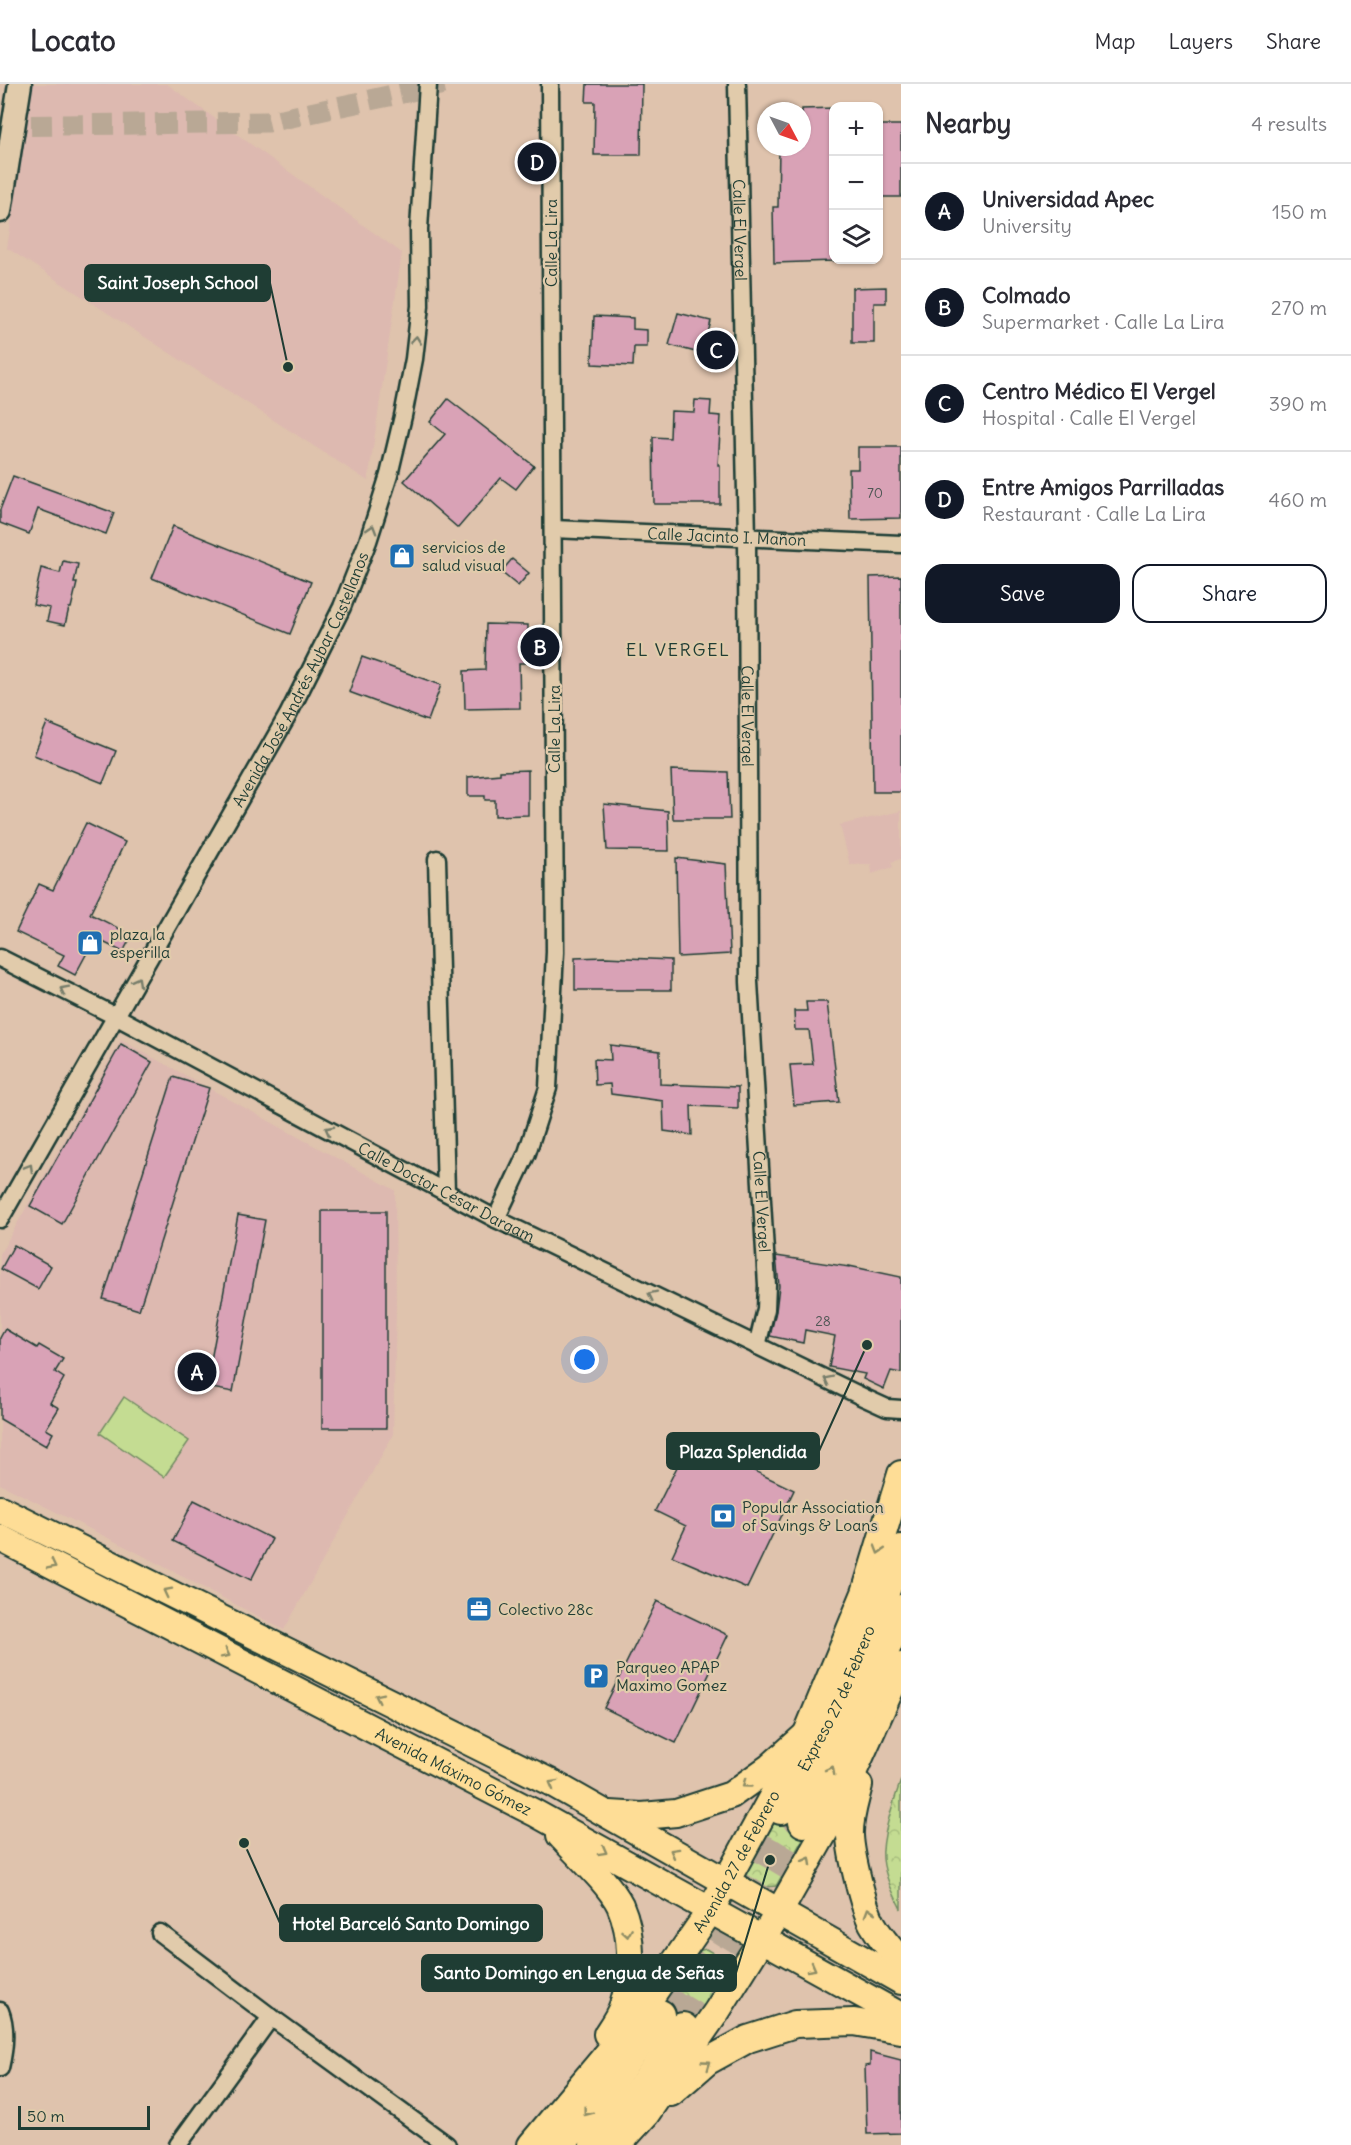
<!DOCTYPE html>
<html lang="en">
<head>
<meta charset="utf-8">
<style>
  :root { --surface:#fff; --page:#f2f2f3; --text:#2b2b33; --muted:#7c7c81; --line:#e1e1e2; --accent:#111827 }
  body { margin:0; font-family:Delius,sans-serif; background:var(--page); color:var(--text) }
  .controls { position:absolute; right:18px; top:18px; display:grid; overflow:hidden; border-radius:12px; box-shadow:0 2px 4px #0004 }
  .controls button { width:54px; height:54px; display:grid; place-items:center; padding:0; border:0; border-bottom:2px solid var(--line); background:var(--surface); color:var(--text); font:30px sans-serif }
  .compass { position:absolute; left:757px; top:18px; width:54px; height:54px; border-radius:50%; background:var(--surface); box-shadow:0 2px 4px #0004; rotate:131deg }
  .scale { position:absolute; left:18px; bottom:15px; width:132px; box-sizing:border-box; padding-left:6px; border:3px solid #1f3d34; border-top:0; font-size:16px; line-height:21px; white-space:nowrap; color:#1f3d34; -webkit-text-stroke:4px #e1cbab; paint-order:stroke }
  .you { position:absolute; left:585px; top:1276px; width:21px; height:21px; margin:-15px; border:4px solid #fff; border-radius:50%; background:#1a73e8; box-shadow:0 0 0 9px #1a73e833 }
  .badge { display:grid; place-items:center; width:39px; height:39px; border-radius:50%; background:var(--accent); color:#fff; font-size:20px; font-weight:700 }
  .pin { position:absolute; translate:-50% -50%; border:3px solid #fff; box-shadow:0 2px 6px #0006 }
  .list { margin:0; padding:0; list-style:none }
  h2 { display:flex; justify-content:space-between; align-items:center; height:78px; margin:0; padding:0 24px; font-size:26px }
  h2 small { font-size:20px; font-weight:400; color:var(--muted) }
  .list li { display:grid; grid-template-columns:39px 1fr auto; gap:18px; align-items:center; box-sizing:border-box; height:96px; padding:0 24px; border-top:2px solid var(--line) }
  .list b { display:block; font-size:22px; white-space:nowrap }
  .list p { margin:0; font-size:20px; white-space:nowrap; color:var(--muted) }
  .list em { font-size:20px; font-style:normal; color:var(--muted) }
  .actions { display:flex; gap:12px; padding:18px 24px }
  .actions a { flex:1; padding:14px 0; border:2px solid var(--accent); border-radius:18px; text-align:center; font-size:21px; color:var(--accent) }
  .actions .main { background:var(--accent); color:#fff }
  .icon { flex:none; width:33px; height:33px; fill:none; stroke:currentColor; stroke-width:2; stroke-linecap:round; stroke-linejoin:round }
  .map { position:relative; flex:none; width:901px; height:2061px; overflow:hidden }
  header { display:flex; align-items:center; gap:36px; box-sizing:border-box; height:84px; padding:0 30px; background:var(--surface); border-bottom:2px solid var(--line) }
  header strong { font-size:28px }
  nav { display:flex; gap:33px; margin-inline-start:auto; font-size:21px }
  main { display:flex }
  aside { flex:1; background:var(--surface) }
  .map>svg:first-child { display:block }
  .built { fill:#ddb9b0 }
  .park { fill:url(#park-crowns); stroke:#728c63; stroke-width:1.5 }
  .garden { fill:#c4dc92; stroke:#728c63; stroke-width:1.5 }
  .building { fill:#d9a2b6; stroke:#1f3d34; stroke-width:1.5 }
  .lines { fill:none; stroke-linecap:round; stroke-linejoin:round }
  .tertiary-tunnel { stroke:#b9a895; stroke-width:21; stroke-dasharray:21 10; stroke-linecap:butt }
  .motorway-tunnel { stroke:#b9a895; stroke-width:30; stroke-dasharray:30 15; stroke-linecap:butt }
  .minor-casing { stroke:#1f3d34; stroke-width:21 }
  .secondary-casing { stroke:#1f3d34; stroke-width:27 }
  .primary-casing { stroke:#1f3d34; stroke-width:30 }
  .motorway-casing { stroke:#1f3d34; stroke-width:34 }
  .minor { stroke:#e1cbab; stroke-width:16 }
  .secondary { stroke:#e1cbab; stroke-width:22 }
  .primary { stroke:#fedd96; stroke-width:26 }
  .motorway { stroke:#fedd96; stroke-width:30 }
  .oneway { stroke:#767d6a }
  .oneway2 { stroke:#8e8d65 }
  .labels { text-anchor:middle; stroke-width:4.5; stroke-linejoin:round; paint-order:stroke }
  .number-label { font-size:14px; fill:#4e5654 }
  .street-label { font-size:16px; fill:#1f3d34; stroke:#e1cbab }
  .poi-label { font-size:16px; fill:#1f3d34; stroke:#e1cbab; text-anchor:start }
  .neighbourhood-label { font-size:18px; letter-spacing:1.5px; fill:#1f3d34; stroke:#e1cbab }
  .leader { fill:none; stroke:#1f3d34; stroke-width:2 }
  .callout-dot { fill:#1f3d34; stroke:#e1cbab; stroke-width:2 }
  .callout { fill:#1f3d34; stroke:#1f3d34; stroke-width:2 }
  .callout-label { font-size:18px; text-anchor:middle; font-weight:bold; fill:#fff }
</style>
</head>
<body>
<header>
<strong>Locato</strong>
<nav><a>Map</a><a>Layers</a><a>Share</a></nav>
</header>
<main>
<div class="map">
<svg width="901" height="2061" viewBox="0 0 901 2061">
  <defs>
    <pattern id="park-crowns" width="20" height="18" patternUnits="userSpaceOnUse" patternTransform="scale(1.5)"><rect width="20" height="18" fill="#c4dc92"/><path d="M2 6a3 3 0 1 1 6 0M12 15a3 3 0 1 1 6 0" fill="none" stroke="#a8be7e"/></pattern>
  </defs>
  <rect width="100%" height="100%" fill="#dfc3ad"/>
  <filter id="ink" filterUnits="userSpaceOnUse"><feTurbulence type="fractalNoise" baseFrequency=".0167" numOctaves="2"/><feDisplacementMap in="SourceGraphic" scale="12" xChannelSelector="R" yChannelSelector="G"/><feConvolveMatrix kernelMatrix="1 2 1 2 8 2 1 2 1" color-interpolation-filters="sRGB"/></filter>
  <g filter="url(#ink)">
    <g class="built">
      <polygon points="33,0 167,0 402,169 368,397 7,164"/>
      <polygon points="901,727 901,775 891,778 893,783 872,790 871,780 850,781 840,741"/>
      <polygon points="121,956 395,1106 396,1224 393,1351 284,1546 136,1468 0,1400 0,1170"/>
    </g>
    <g class="park">
      <path d="M901,1696v129c-8,-16 -16,-32 -18,-50 -2,-22 11,-58 18,-79z"/>
      <path d="M773,1722l36,22 -33,58c-22,2 -25,3 -37,-17z"/>
      <polygon points="706,1865 726,1877 726,1897 693,1946 656,1924 690,1869"/>
    </g>
    <polygon class="garden" points="124,1313 189,1357 164,1393 100,1349"/>
    <g class="building">
      <polygon points="587,0 642,0 641,71 594,71 595,18 586,18"/>
      <polygon points="834,24 834,177 774,179 773,123 778,123 779,63 802,63 802,25"/>
      <rect x="879" y="41" width="22" height="72"/>
      <polygon points="886,203 886,219 874,219 874,259 852,259 852,204"/>
      <polygon points="678,229 711,237 703,270 669,261"/>
      <polygon points="594,232 633,234 633,245 647,246 647,263 634,263 633,282 592,280"/>
      <polygon points="448,315 534,382 516,405 501,394 458,444 404,397 445,350 430,338"/>
      <polygon points="695,316 711,317 710,331 721,332 718,381 720,381 720,420 654,420 653,353 670,354 671,327 694,328"/>
      <polygon points="858,363 901,363 901,434 850,435 849,385 858,385"/>
      <polygon points="13,392 114,429 106,450 38,425 29,450 0,439 0,426"/>
      <polygon points="173,442 311,498 290,550 152,494"/>
      <polygon points="512,475 529,489 518,502 501,488"/>
      <polygon points="63,477 78,480 74,499 77,499 71,524 69,524 65,541 47,537 50,524 33,521 41,484 60,489"/>
      <polygon points="901,492 901,708 873,708 870,493"/>
      <polygon points="486,540 528,541 528,579 519,579 520,624 465,625 464,587 485,586"/>
      <polygon points="362,573 441,601 428,637 349,608"/>
      <polygon points="47,639 116,667 103,699 34,671"/>
      <polygon points="528,686 528,731 495,732 495,716 485,716 485,712 468,712 468,693 500,690 500,687"/>
      <polygon points="671,686 728,688 730,735 673,735"/>
      <polygon points="604,720 668,727 669,767 607,766"/>
      <polygon points="86,739 125,758 90,830 132,851 123,868 95,854 75,891 58,882 64,871 16,848 39,800 53,806"/>
      <polygon points="676,774 726,780 730,870 678,873"/>
      <polygon points="605,873 671,876 671,906 575,906 575,874"/>
      <polygon points="806,918 827,918 839,1018 794,1021 790,981 813,980 809,946 795,946 794,927 807,927"/>
      <polygon points="121,960 152,978 62,1140 30,1122"/>
      <polygon points="610,961 660,967 660,1000 738,1003 738,1024 691,1022 692,1051 664,1047 663,1017 611,1010 610,1000 595,1001 594,975 611,976"/>
      <polygon points="173,993 209,1004 139,1226 103,1215"/>
      <rect x="322" y="1127" width="64" height="217"/>
      <polygon points="238,1131 265,1136 233,1308 206,1303"/>
      <polygon points="14,1161 51,1182 38,1205 1,1185"/>
      <polygon points="776,1172 849,1183 849,1182 901,1193 901,1289 891,1287 884,1305 863,1295 865,1290 829,1283 835,1252 805,1246 803,1259 770,1252 776,1227 779,1202"/>
      <polygon points="5,1245 37,1264 39,1261 63,1275 55,1288 64,1294 50,1319 59,1324 46,1345 53,1349 46,1362 0,1335 0,1254"/>
      <polygon points="687,1363 719,1380 723,1372 794,1406 747,1504 672,1472 686,1442 655,1427"/>
      <polygon points="194,1416 272,1455 251,1496 173,1457"/>
      <polygon points="657,1517 728,1551 676,1659 604,1624"/>
      <polygon points="870,1968 901,1976 901,2049 867,2050 865,1982 870,1981"/>
    </g>
    <g class="lines">
      <polyline class="tertiary-tunnel" points="0,42 268,38 444,0"/>
      <g class="motorway-tunnel">
        <polyline points="660,1931 717,1843 781,1725"/>
        <polyline points="683,1944 792,1762 804,1738"/>
      </g>
      <defs>
        <g id="minor">
          <path id="s1" d="M737,0l10,454 2,444 18,303 -1,24 -9,37"/>
          <path id="s2" d="M553,445l348,15"/>
          <polyline points="437,775 446,1108"/>
          <path id="s3" d="M0,874l117,59 379,202 369,179 22,10 14,1"/>
          <path id="s4" d="M0,1135l288,-504 54,-108 26,-66 21,-66 14,-59 11,-57 6,-53 -1,-77 9,-145"/>
          <polyline points="496,1135 527,1069 548,1004 555,868 550,0"/>
          <polyline points="160,1849 271,1933 447,2061"/>
          <path d="M0,1927c7,17 4,40 0,57"/>
          <polyline points="178,2061 271,1933"/>
        </g>
        <polyline id="secondary" points="0,127 20,0"/>
        <g id="primary">
          <polyline points="0,1425 550,1698 901,1897"/>
          <path id="s5" d="M0,1454l535,275 366,203"/>
          <polyline points="805,1654 865,1509 901,1390"/>
          <path d="M859,1701c-4,17 -10,34 -9,51 1,19 13,70 22,87 8,14 18,26 29,37"/>
          <polyline points="610,1730 642,1732 676,1729 731,1711 770,1683 807,1650"/>
          <path d="M560,1751c17,19 49,48 60,70 13,30 13,70 3,100 -3,10 -10,20 -16,29"/>
          <polyline points="671,2009 708,1977 748,1955 795,1940 854,1938 901,1946"/>
          <path id="s6" d="M531,2061l99,-118 80,-116 74,-136"/>
          <polyline points="618,2061 646,2030 717,1927 779,1828 833,1733 901,1582"/>
        </g>
        <g id="motorway">
          <path id="s7" d="M781,1725l58,-108 62,-151"/>
          <polyline points="804,1738 843,1663 901,1526"/>
          <polyline points="558,2061 580,2037 660,1931"/>
          <path d="M595,2061c31,-38 64,-75 88,-117"/>
        </g>
      </defs>
      <use href="#minor" class="minor-casing"/>
      <use href="#secondary" class="secondary-casing"/>
      <use href="#primary" class="primary-casing"/>
      <use href="#motorway" class="motorway-casing"/>
      <use href="#minor" class="minor"/>
      <use href="#secondary" class="secondary"/>
      <use href="#primary" class="primary"/>
      <use href="#motorway" class="motorway"/>
    </g>
    <defs><path id="oneway-chevron" d="M-2-3.5L2.5 0L-2 3.5" fill="none" stroke-width="1.6" stroke-linecap="round" stroke-linejoin="round" transform="scale(1.5)"/></defs>
    <g class="oneway">
      <use href="#oneway-chevron" transform="translate(416 256) rotate(-84)"/>
      <use href="#oneway-chevron" transform="translate(372 445) rotate(-73)"/>
      <use href="#oneway-chevron" transform="translate(137 897) rotate(-61)"/>
      <use href="#oneway-chevron" transform="translate(64 906) rotate(-153)"/>
      <use href="#oneway-chevron" transform="translate(329 1046) rotate(-152)"/>
      <use href="#oneway-chevron" transform="translate(29 1084) rotate(-60)"/>
      <use href="#oneway-chevron" transform="translate(652 1211) rotate(-154)"/>
      <use href="#oneway-chevron" transform="translate(828 1296) rotate(-154)"/>
    </g>
    <g class="oneway2">
      <use href="#oneway-chevron" transform="translate(879 1466) rotate(107)"/>
      <use href="#oneway-chevron" transform="translate(52 1481) rotate(27)"/>
      <use href="#oneway-chevron" transform="translate(167 1508) rotate(-153)"/>
      <use href="#oneway-chevron" transform="translate(226 1570) rotate(27)"/>
      <use href="#oneway-chevron" transform="translate(379 1613) rotate(-154)"/>
      <use href="#oneway-chevron" transform="translate(831 1686) rotate(-62)"/>
      <use href="#oneway-chevron" transform="translate(553 1700) rotate(-151)"/>
      <use href="#oneway-chevron" transform="translate(746 1700) rotate(144)"/>
      <use href="#oneway-chevron" transform="translate(603 1767) rotate(29)"/>
      <use href="#oneway-chevron" transform="translate(674 1768) rotate(-151)"/>
      <use href="#oneway-chevron" transform="translate(808 1777) rotate(-61)"/>
      <use href="#oneway-chevron" transform="translate(869 1828) rotate(-107)"/>
      <use href="#oneway-chevron" transform="translate(627 1849) rotate(81)"/>
      <use href="#oneway-chevron" transform="translate(812 1884) rotate(29)"/>
      <use href="#oneway-chevron" transform="translate(707 1980) rotate(-36)"/>
      <use href="#oneway-chevron" transform="translate(587 2028) rotate(127)"/>
    </g>
  </g>
  <defs>
    <symbol id="shop-square" viewBox="-11 -11 22 22"><rect x="-9" y="-9" width="18" height="18" rx="4" fill="#1f6fb2" stroke="#e1cbab"/><path d="M-5-2.5h2.3a2.7 3.5 0 0 1 5.4 0H5L5.5 6h-11ZM-1.5-2.5h3a1.5 2.3 0 0 0-3 0Z" fill="#fff"/></symbol>
    <symbol id="bank-square" viewBox="-11 -11 22 22"><rect x="-9" y="-9" width="18" height="18" rx="4" fill="#1f6fb2" stroke="#e1cbab"/><path d="M-6-4H6V4H-6ZM0-2.3a2.3 2.3 0 1 0 0 4.6a2.3 2.3 0 1 0 0-4.6Z" fill="#fff"/></symbol>
    <symbol id="office-square" viewBox="-11 -11 22 22"><rect x="-9" y="-9" width="18" height="18" rx="4" fill="#1f6fb2" stroke="#e1cbab"/><path d="M-6-3h4V-5.5h4V-3h4V5H-6ZM-1-4.5V-3h2v-1.5ZM-6 0V1H6V0Z" fill="#fff"/></symbol>
    <symbol id="parking-square" viewBox="-11 -11 22 22"><rect x="-9" y="-9" width="18" height="18" rx="4" fill="#1f6fb2" stroke="#e1cbab"/><path d="M-3.5-5.5H1a3.5 3.5 0 0 1 0 7H-1V5.5H-3.5ZM-1-3.4V-.6H.8a1.4 1.4 0 0 0 0-2.8Z" fill="#fff"/></symbol>
  </defs>
  <g fill-rule="evenodd">
    <use href="#shop-square" x="387" y="457" width="30" height="30"/>
    <use href="#shop-square" x="75" y="844" width="30" height="30"/>
    <use href="#bank-square" x="708" y="1417" width="30" height="30"/>
    <use href="#office-square" x="464" y="1510" width="30" height="30"/>
    <use href="#parking-square" x="581" y="1577" width="30" height="30"/>
  </g>
  <g class="labels">
    <g class="number-label">
      <text x="875" y="414">70</text>
      <text x="823" y="1242">28</text>
    </g>
    <g class="street-label">
      <text dy="6" stroke="none"><textPath href="#s1" startOffset="146">Calle El Vergel</textPath></text>
      <text transform="translate(551 159) rotate(-90)" y="6">Calle La Lira</text>
      <text dy="6" stroke="none"><textPath href="#s2" startOffset="174">Calle Jacinto I. Mañon</textPath></text>
      <text dy="6" stroke="none"><textPath href="#s4" startOffset="618">Avenida José Andrés Aybar Castellanos</textPath></text>
      <text dy="6" stroke="none"><textPath href="#s1" startOffset="632">Calle El Vergel</textPath></text>
      <text transform="translate(554 645) rotate(-90)" y="6">Calle La Lira</text>
      <text dy="6" stroke="none"><textPath href="#s3" startOffset="504">Calle Doctor César Dargam</textPath></text>
      <text dy="6" stroke="none"><textPath href="#s1" startOffset="1118">Calle El Vergel</textPath></text>
      <text dy="6" stroke="none"><textPath href="#s7" startOffset="124">Expreso 27 de Febrero</textPath></text>
      <text dy="6" stroke="none"><textPath href="#s5" startOffset="510">Avenida Máximo Gómez</textPath></text>
      <text dy="6" stroke="none"><textPath href="#s6" startOffset="351">Avenida 27 de Febrero</textPath></text>
    </g>
    <g class="poi-label">
      <text x="422" y="469">servicios de<tspan x="422" dy="18">salud visual</tspan></text>
      <text x="110" y="856">plaza la<tspan x="110" dy="18">esperilla</tspan></text>
      <text x="742" y="1429">Popular Association<tspan x="742" dy="18">of Savings &amp; Loans</tspan></text>
      <text x="498" y="1531">Colectivo 28c</text>
      <text x="616" y="1589">Parqueo APAP<tspan x="616" dy="18">Maximo Gomez</tspan></text>
    </g>
    <g class="neighbourhood-label">
      <text x="678" y="572">EL VERGEL</text>
    </g>
  </g>
  <path class="leader" d="M288 283L270 199M867 1261L819 1367M244 1759L280 1839M770 1776L736 1889"/>
  <g class="callout-dot">
    <circle cx="288" cy="283" r="6"/>
    <circle cx="867" cy="1261" r="6"/>
    <circle cx="244" cy="1759" r="6"/>
    <circle cx="770" cy="1776" r="6"/>
  </g>
  <g class="callout">
    <rect x="85" y="181" width="185" height="36" rx="6"/>
    <rect x="667" y="1349" width="152" height="36" rx="6"/>
    <rect x="280" y="1821" width="262" height="36" rx="6"/>
    <rect x="422" y="1871" width="314" height="36" rx="6"/>
  </g>
  <g class="callout-label">
    <text x="178" y="205">Saint Joseph School</text>
    <text x="743" y="1374">Plaza Splendida</text>
    <text x="411" y="1846">Hotel Barceló Santo Domingo</text>
    <text x="579" y="1895">Santo Domingo en Lengua de Señas</text>
  </g>
</svg>
<div class="controls">
<button>+</button>
<button>−</button>
<button><svg class="icon" aria-label="layers" viewBox="0 0 24 24"><path d="M12 4l9 5-9 5-9-5zM3 14l9 5 9-5"/></svg></button>
</div>
<svg class="compass" viewBox="-18 -18 36 36"><path d="M0-13l5 13h-10z" fill="#e53935"/><path d="M0 13l5-13h-10z" fill="#7c7c81"/></svg>
<div class="scale">50 m</div>
<div class="you"></div>
<div class="pin badge" style="left:197px;top:1288px">A</div>
<div class="pin badge" style="left:540px;top:563px">B</div>
<div class="pin badge" style="left:716px;top:266px">C</div>
<div class="pin badge" style="left:537px;top:78px">D</div>
</div>
<aside>
<h2>Nearby<small>4 results</small></h2>
<ul class="list">
<li><span class="badge">A</span><div><b>Universidad Apec</b><p>University</p></div><em>150 m</em></li>
<li><span class="badge">B</span><div><b>Colmado</b><p>Supermarket · Calle La Lira</p></div><em>270 m</em></li>
<li><span class="badge">C</span><div><b>Centro Médico El Vergel</b><p>Hospital · Calle El Vergel</p></div><em>390 m</em></li>
<li><span class="badge">D</span><div><b>Entre Amigos Parrilladas</b><p>Restaurant · Calle La Lira</p></div><em>460 m</em></li>
</ul>
<div class="actions"><a class="main">Save</a><a>Share</a></div>
</aside>
</main>
</body>
</html>
